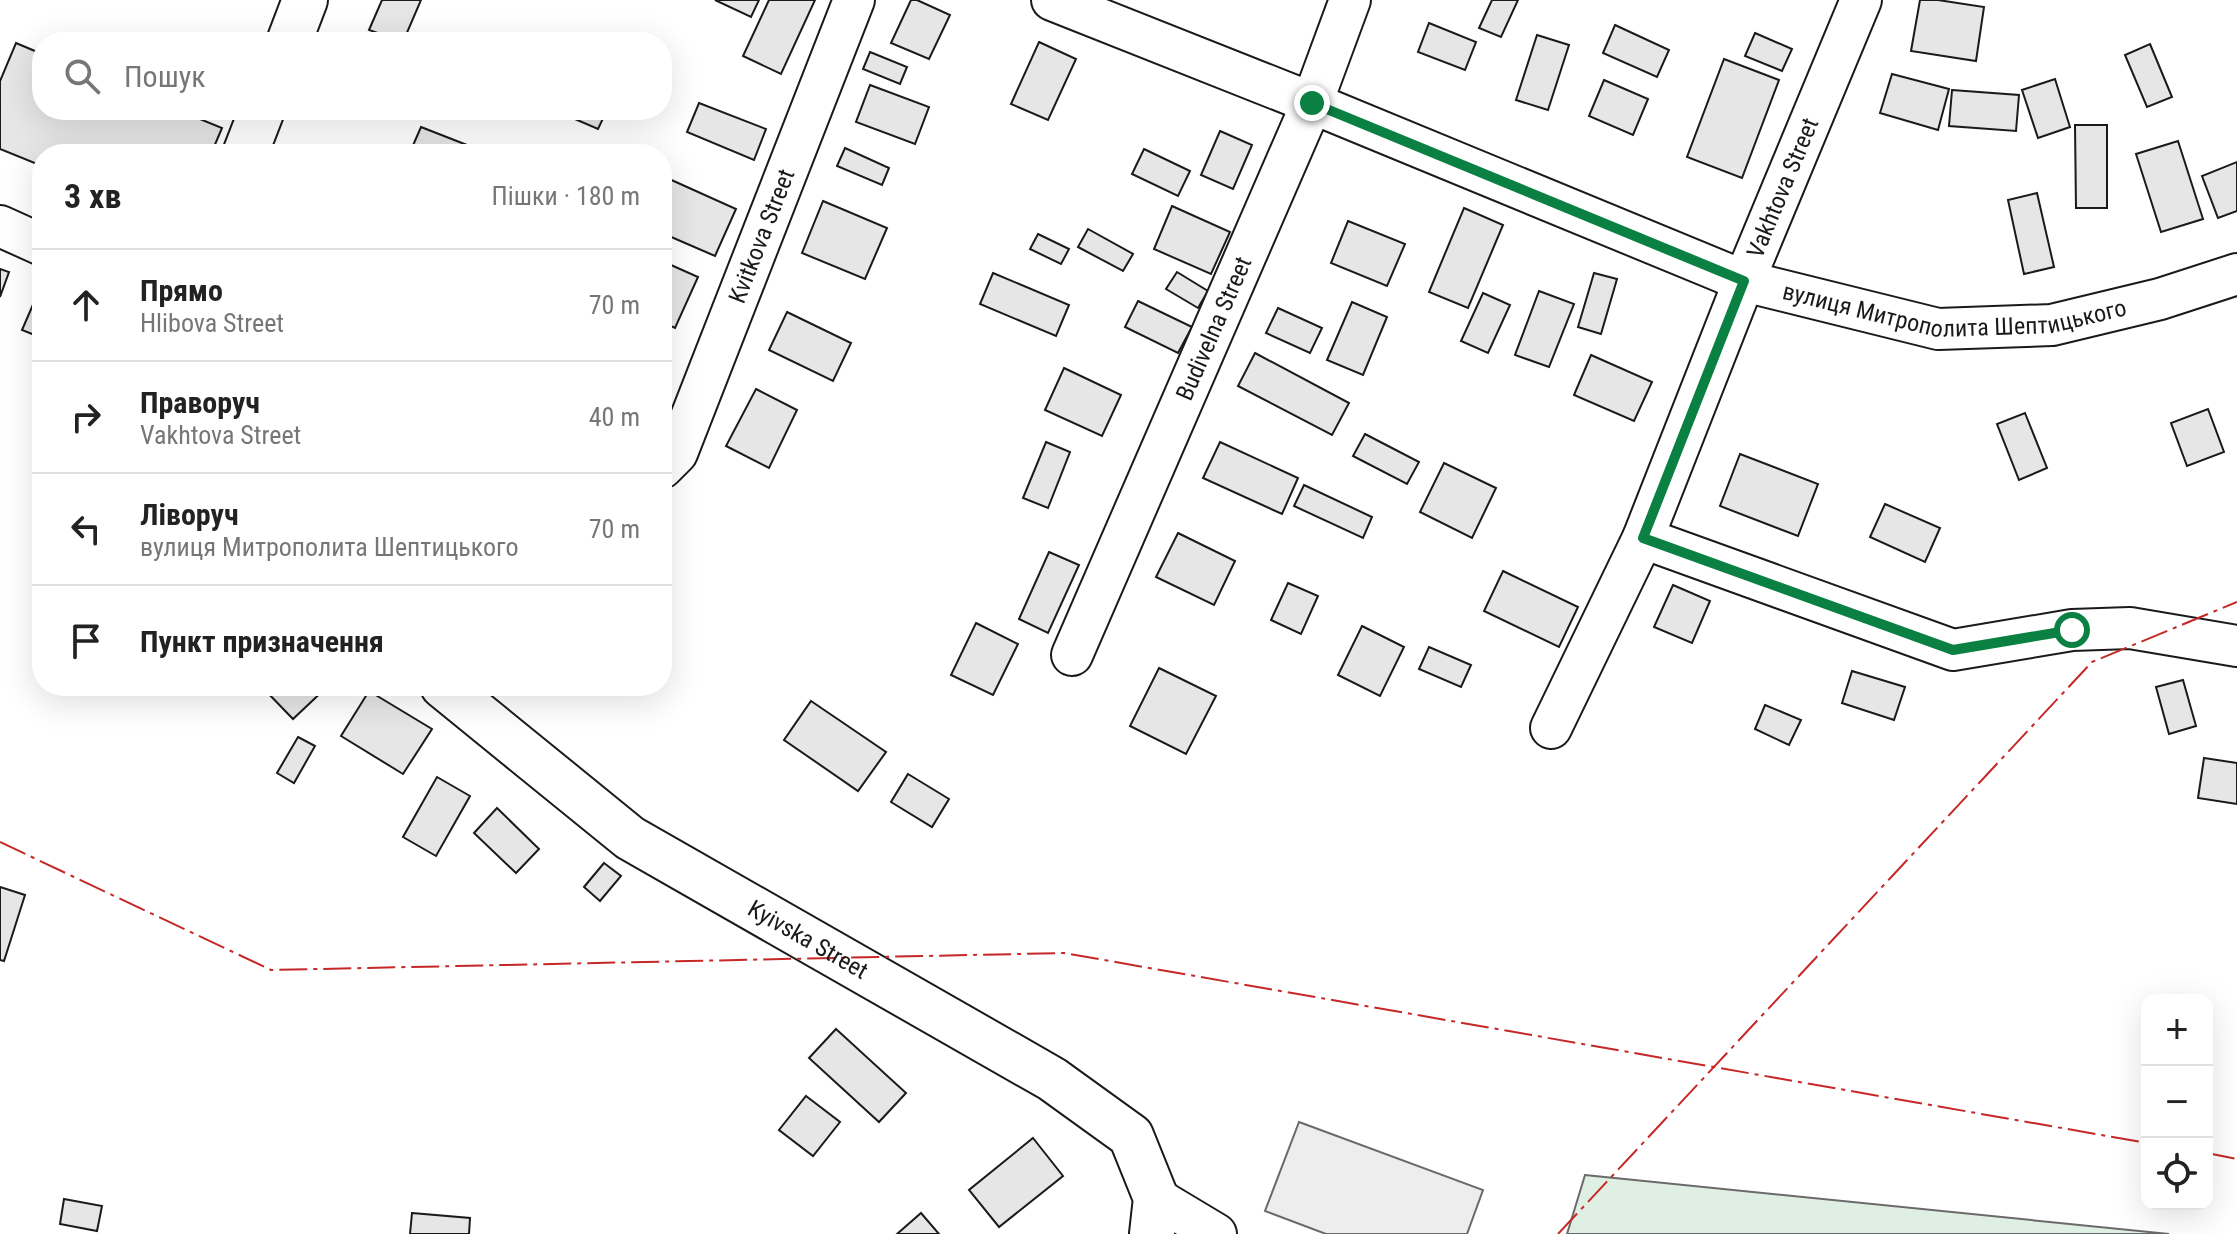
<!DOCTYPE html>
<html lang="uk">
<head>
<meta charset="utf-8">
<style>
  :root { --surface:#fff; --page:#f2f2f2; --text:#222; --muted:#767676; --line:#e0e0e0 }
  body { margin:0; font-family:"Roboto Condensed",sans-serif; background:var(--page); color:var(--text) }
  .controls { position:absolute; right:24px; bottom:24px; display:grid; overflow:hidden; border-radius:16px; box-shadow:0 8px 32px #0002 }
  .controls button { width:72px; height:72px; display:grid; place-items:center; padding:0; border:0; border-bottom:2px solid var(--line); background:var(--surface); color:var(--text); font:40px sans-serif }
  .stop { position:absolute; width:24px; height:24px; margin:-18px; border:6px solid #0b8043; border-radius:50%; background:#fff }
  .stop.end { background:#0b8043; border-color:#fff; box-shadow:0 2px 8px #0008 }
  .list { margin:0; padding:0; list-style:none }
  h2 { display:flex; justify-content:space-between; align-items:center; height:104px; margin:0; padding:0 32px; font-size:34px }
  h2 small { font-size:26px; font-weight:400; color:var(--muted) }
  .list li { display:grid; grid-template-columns:52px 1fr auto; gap:24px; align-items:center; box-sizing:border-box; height:112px; padding:0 32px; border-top:2px solid var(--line) }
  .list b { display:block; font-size:30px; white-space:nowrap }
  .list p { margin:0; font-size:26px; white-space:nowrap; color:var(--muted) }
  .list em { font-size:26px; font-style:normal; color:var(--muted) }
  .icon { flex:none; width:44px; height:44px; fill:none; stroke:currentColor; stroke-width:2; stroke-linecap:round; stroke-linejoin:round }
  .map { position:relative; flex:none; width:2237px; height:1234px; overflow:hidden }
  .search { position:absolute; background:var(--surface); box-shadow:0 8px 32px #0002; left:32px; top:32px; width:640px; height:88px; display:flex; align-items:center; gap:20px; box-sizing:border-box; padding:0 28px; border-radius:32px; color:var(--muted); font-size:30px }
  .panel { position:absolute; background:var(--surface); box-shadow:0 8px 32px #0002; left:32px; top:144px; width:640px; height:552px; border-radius:32px }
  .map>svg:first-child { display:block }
  .green { fill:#e0efe3; stroke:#6a6a6a; stroke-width:2 }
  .parking { fill:#ededed; stroke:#6a6a6a; stroke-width:2 }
  .building { fill:#e6e6e6; stroke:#1a1a1a; stroke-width:2 }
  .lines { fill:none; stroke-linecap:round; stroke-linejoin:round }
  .street-casing { stroke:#1a1a1a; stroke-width:44 }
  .secondary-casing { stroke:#1a1a1a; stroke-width:48 }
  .street { stroke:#fff; stroke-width:40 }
  .secondary { stroke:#fff; stroke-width:44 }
  .power { stroke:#c62828; stroke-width:2; stroke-dasharray:28 6 4 6; stroke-linecap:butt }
  .route { stroke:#0b8043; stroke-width:10 }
  .labels { text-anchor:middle; stroke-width:6; stroke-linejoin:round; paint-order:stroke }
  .street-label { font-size:24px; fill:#1a1a1a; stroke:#fff }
</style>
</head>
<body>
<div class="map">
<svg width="2237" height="1234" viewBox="0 0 2237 1234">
  <rect width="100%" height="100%" fill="#fff"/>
  <polygon class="green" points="1585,1175 2169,1234 1567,1234"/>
  <polygon class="parking" points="1299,1122 1483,1190 1467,1234 1326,1234 1265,1211"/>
  <g class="building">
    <polygon points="382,0 421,0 403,42 369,30"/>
    <polygon points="715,0 759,0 751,17"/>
    <polygon points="769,0 815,0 781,74 743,56"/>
    <polygon points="911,0 917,0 950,15 929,59 891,43"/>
    <polygon points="1492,0 1518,0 1501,37 1479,28"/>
    <polygon points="1920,0 1938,0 1984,7 1976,61 1911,51"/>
    <polygon points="1429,23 1476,42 1465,70 1418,52"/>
    <polygon points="1615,25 1669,50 1657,77 1603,53"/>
    <polygon points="1755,33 1792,49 1782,71 1745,56"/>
    <polygon points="1537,35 1569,45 1548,110 1516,100"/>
    <polygon points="1039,42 1076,59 1048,120 1011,104"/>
    <polygon points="16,43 42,54 42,110 178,110 222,128 211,154 42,154 42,166 0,149 0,81"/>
    <polygon points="2150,44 2172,97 2147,107 2125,55"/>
    <polygon points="870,52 907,67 900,84 863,69"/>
    <polygon points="1724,59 1779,80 1742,178 1687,157"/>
    <polygon points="1892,74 1949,89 1938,130 1880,113"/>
    <polygon points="2055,79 2070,127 2038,138 2022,90"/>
    <polygon points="1604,80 1648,99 1633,135 1589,116"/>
    <polygon points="870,85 929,107 915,144 856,122"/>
    <polygon points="1952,90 2019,95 2016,131 1949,126"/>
    <polygon points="699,103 766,129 754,160 687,132"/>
    <polygon points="554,110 607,110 598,129"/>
    <polygon points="2075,125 2107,125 2107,208 2076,208"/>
    <polygon points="421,127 490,154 421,154 411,150"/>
    <polygon points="1220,131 1252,145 1233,189 1201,175"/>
    <polygon points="2178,141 2203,219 2161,232 2136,154"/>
    <polygon points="327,146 350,154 324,154"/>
    <polygon points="845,148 889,168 882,185 837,166"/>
    <polygon points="1144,149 1190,171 1178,196 1132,174"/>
    <polygon points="2237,162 2237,211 2218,218 2202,176"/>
    <polygon points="667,178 736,209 715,256 662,233 662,190"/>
    <polygon points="2037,193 2054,267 2024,274 2008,200"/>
    <polygon points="823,201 887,228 865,279 802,253"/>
    <polygon points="1172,206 1230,232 1211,274 1154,249"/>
    <polygon points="1464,208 1503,225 1468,308 1429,292"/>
    <polygon points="1348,221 1405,244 1387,286 1331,263"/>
    <polygon points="1088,229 1133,254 1123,271 1078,247"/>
    <polygon points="1038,234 1069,249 1061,264 1030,249"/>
    <polygon points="662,261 698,277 675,328 662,322"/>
    <polygon points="0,269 9,272 0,297"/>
    <polygon points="1177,272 1208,291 1198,308 1166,289"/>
    <polygon points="993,273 1069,305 1056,336 980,304"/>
    <polygon points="1594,273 1617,279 1601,334 1578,327"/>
    <polygon points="41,286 42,287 42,338 22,330"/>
    <polygon points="1539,291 1574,304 1549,367 1515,355"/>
    <polygon points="1483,293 1510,305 1488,353 1461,341"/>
    <polygon points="1138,301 1192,327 1178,353 1125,327"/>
    <polygon points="1352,302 1387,317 1363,375 1327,360"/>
    <polygon points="1278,308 1322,328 1310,353 1266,333"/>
    <polygon points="787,312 851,343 833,381 769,350"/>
    <polygon points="1255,353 1349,403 1332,435 1238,386"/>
    <polygon points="1591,355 1652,382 1634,421 1574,395"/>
    <polygon points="1064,368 1121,395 1102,436 1045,410"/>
    <polygon points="756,389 797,410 769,468 726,446"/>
    <polygon points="2208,409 2224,452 2187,466 2171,423"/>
    <polygon points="2025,413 2047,468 2019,480 1997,424"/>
    <polygon points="1365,434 1419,462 1407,484 1353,456"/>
    <polygon points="1046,442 1070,452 1048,508 1023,498"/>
    <polygon points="1220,442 1298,478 1282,514 1203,478"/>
    <polygon points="1740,454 1818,484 1798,536 1720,506"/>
    <polygon points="1444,463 1496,488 1472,538 1420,512"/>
    <polygon points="1304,485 1372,517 1363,538 1294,506"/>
    <polygon points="1885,504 1940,528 1925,562 1870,537"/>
    <polygon points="1178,533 1235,561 1214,605 1156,577"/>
    <polygon points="1049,552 1079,565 1048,633 1019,619"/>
    <polygon points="1503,571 1578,607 1559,647 1484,611"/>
    <polygon points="1288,583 1318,596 1301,634 1271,620"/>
    <polygon points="1673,585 1710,601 1692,643 1654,627"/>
    <polygon points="976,623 1018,644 993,695 951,675"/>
    <polygon points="1362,626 1404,647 1380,696 1338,675"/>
    <polygon points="1429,647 1471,665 1461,687 1419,669"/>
    <polygon points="1159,668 1216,696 1186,754 1130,726"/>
    <polygon points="1852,671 1905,687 1894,720 1842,703"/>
    <polygon points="2183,680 2196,726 2169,734 2156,687"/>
    <polygon points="261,686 328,686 293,719"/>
    <polygon points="369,691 432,729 403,774 341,736"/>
    <polygon points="811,701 886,752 858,791 784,740"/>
    <polygon points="1765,705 1801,720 1789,745 1755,729"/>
    <polygon points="298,737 315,746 294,783 277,773"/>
    <polygon points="2204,758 2237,763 2237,804 2198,798"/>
    <polygon points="908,774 949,799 932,827 891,802"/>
    <polygon points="437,777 470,796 436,856 403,837"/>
    <polygon points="497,808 539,849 516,873 474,833"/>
    <polygon points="604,863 621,876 600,901 584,887"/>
    <polygon points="0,887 25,895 4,961 0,960"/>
    <polygon points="836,1029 906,1093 879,1122 809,1058"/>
    <polygon points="806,1096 840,1122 813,1156 779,1130"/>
    <polygon points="1033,1138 1063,1176 999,1227 969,1190"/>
    <polygon points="64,1199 102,1206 97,1231 60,1224"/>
    <polygon points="412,1213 470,1218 469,1234 410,1234"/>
    <polygon points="921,1213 939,1234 897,1234"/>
  </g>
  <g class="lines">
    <defs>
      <g id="street">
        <path id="s1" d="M1052,0l260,103 432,178 194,48 114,-4 108,-26 77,-25"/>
        <polyline points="0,226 42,245"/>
        <path id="s2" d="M662,468l15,-15 177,-453"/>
        <polyline points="1643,538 1953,650 2072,630 2130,628 2237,646"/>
        <path id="s3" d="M1072,655l240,-552 38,-103"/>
        <path id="s4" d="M1551,728l92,-190 101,-257 117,-281"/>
        <polyline points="1156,1198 1216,1234"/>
      </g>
      <g id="secondary">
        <polyline points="289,42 305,0"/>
        <polyline points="245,154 262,110"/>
        <path id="s5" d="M443,686l187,152 422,241 79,57 25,62 -4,36"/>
      </g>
    </defs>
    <use href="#street" class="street-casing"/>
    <use href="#secondary" class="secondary-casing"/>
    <use href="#street" class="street"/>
    <use href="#secondary" class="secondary"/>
    <g class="power">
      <polyline points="0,842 271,970 1064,953 2147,1143"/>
      <polyline points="2207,1153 2237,1159"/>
      <polyline points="1558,1234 2092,662 2237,602"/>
    </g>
  </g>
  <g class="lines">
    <polyline class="route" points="1312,103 1744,281 1643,538 1953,650 2072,630"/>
  </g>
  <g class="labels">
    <g class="street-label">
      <text dy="8" stroke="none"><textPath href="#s4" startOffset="588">Vakhtova Street</textPath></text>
      <text dy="8" stroke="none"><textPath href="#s2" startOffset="254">Kvitkova Street</textPath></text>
      <text dy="8" stroke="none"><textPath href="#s1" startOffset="962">вулиця Митрополита Шептицького</textPath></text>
      <text dy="8" stroke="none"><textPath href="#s3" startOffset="356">Budivelna Street</textPath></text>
      <text dy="8" stroke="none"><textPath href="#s5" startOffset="446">Kyivska Street</textPath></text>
    </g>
  </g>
</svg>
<div class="controls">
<button>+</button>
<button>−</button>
<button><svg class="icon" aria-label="locate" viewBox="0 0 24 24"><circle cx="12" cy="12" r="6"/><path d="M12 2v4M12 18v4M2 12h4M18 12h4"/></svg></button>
</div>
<div class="stop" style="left:2072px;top:630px"></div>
<div class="stop end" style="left:1312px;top:103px"></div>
<div class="search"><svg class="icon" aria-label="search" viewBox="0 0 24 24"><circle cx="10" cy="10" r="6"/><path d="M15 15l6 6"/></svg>Пошук</div>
<section class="panel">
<h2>3 хв<small>Пішки · 180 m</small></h2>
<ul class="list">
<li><svg class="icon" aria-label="ahead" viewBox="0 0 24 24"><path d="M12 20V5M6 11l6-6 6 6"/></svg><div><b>Прямо</b><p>Hlibova Street</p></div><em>70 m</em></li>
<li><svg class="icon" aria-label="right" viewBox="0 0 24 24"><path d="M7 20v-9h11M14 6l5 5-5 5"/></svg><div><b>Праворуч</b><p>Vakhtova Street</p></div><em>40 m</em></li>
<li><svg class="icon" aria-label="left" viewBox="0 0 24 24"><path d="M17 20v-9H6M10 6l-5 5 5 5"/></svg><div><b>Ліворуч</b><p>вулиця Митрополита Шептицького</p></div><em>70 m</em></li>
<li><svg class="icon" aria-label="arrive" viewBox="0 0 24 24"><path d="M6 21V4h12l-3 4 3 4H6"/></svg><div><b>Пункт призначення</b></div></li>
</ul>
</section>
</div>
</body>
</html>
